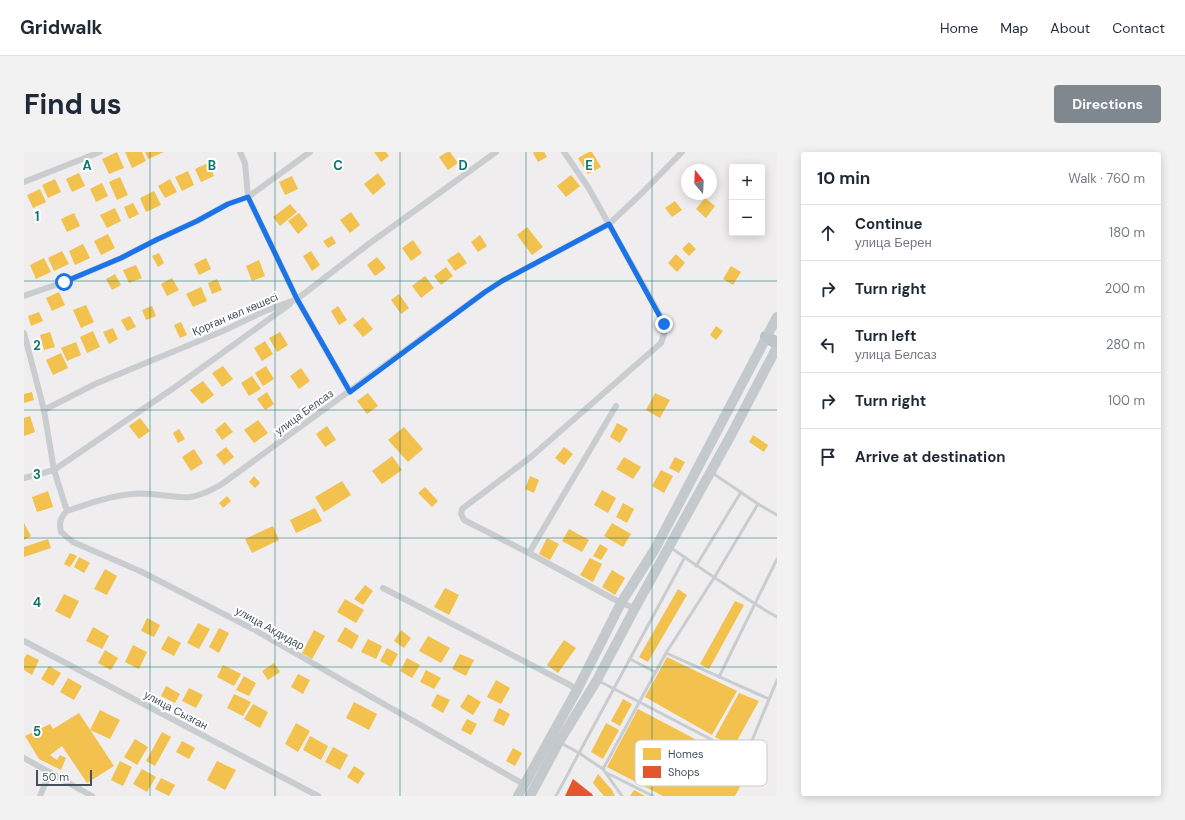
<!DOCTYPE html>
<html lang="en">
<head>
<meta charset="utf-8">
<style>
  :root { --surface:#fff; --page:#f2f2f3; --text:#1f2937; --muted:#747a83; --line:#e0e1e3; --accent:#7f888f }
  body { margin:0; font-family:"DM Sans",sans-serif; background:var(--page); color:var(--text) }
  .controls { position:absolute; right:12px; top:12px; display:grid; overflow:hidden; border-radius:4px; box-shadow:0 2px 10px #0003 }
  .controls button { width:36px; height:36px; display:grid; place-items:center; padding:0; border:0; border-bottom:1px solid var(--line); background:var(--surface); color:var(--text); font:20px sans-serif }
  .compass { position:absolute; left:657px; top:12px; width:36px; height:36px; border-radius:50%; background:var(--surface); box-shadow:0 2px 10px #0003; rotate:342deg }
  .scale { position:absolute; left:12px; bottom:10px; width:56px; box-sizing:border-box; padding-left:4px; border:2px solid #43525c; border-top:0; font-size:11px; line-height:14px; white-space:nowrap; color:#43525c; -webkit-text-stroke:3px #fff; paint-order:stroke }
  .stop { position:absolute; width:12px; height:12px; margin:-9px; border:3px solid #1a73e8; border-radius:50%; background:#fff }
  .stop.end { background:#1a73e8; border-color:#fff; box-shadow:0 1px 4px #0008 }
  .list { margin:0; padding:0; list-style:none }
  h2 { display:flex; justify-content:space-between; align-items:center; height:52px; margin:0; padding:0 16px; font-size:17px }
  h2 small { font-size:13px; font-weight:400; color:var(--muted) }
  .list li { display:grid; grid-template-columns:26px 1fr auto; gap:12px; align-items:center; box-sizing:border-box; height:56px; padding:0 16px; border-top:1px solid var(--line) }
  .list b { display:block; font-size:15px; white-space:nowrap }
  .list p { margin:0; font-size:13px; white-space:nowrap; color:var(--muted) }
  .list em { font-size:13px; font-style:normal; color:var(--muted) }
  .icon { flex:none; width:22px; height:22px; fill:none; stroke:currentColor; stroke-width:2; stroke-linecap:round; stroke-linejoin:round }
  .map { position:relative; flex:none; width:753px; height:644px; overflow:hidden; border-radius:4px }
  header { display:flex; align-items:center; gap:24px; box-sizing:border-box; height:56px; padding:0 20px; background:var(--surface); border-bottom:1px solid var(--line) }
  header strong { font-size:19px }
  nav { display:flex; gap:22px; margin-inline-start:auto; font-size:14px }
  .intro { display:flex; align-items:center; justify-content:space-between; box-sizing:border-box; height:96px; padding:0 24px }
  h1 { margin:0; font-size:28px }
  .button { padding:10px 18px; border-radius:4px; background:var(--accent); color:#fff; font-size:14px; font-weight:700 }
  main { display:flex; gap:24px; padding:0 24px }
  aside { flex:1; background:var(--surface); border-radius:4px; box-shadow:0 2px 10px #0003 }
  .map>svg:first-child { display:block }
  .homes { fill:#f2c14e }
  .shops { fill:#e4572e }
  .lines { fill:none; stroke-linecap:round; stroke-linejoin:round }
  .trunk-casing { stroke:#b1b8be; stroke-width:12 }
  .service { stroke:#c9cdcf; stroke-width:3 }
  .minor { stroke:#c9cdcf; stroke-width:6 }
  .primary { stroke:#c4c9cd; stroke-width:10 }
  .trunk { stroke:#bec4c9; stroke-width:10 }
  .route { stroke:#1a73e8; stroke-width:5 }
  .grid { fill:none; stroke:#0f766e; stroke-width:1; stroke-opacity:0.55 }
  .labels { text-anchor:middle; stroke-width:4; stroke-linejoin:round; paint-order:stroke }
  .street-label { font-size:11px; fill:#43525c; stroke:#fff }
  .key { fill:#fff; stroke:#c7cbce; stroke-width:1 }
  .key-label { font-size:11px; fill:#43525c }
  .grid-label { font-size:13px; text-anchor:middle; font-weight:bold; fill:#0f766e; stroke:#fff; stroke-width:4; stroke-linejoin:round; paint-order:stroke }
</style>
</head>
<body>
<header>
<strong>Gridwalk</strong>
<nav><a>Home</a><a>Map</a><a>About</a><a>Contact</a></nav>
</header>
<div class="intro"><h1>Find us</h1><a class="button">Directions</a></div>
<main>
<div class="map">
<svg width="753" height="644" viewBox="0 0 753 644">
  <rect width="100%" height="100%" fill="#efeded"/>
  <g class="homes">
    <polygon points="93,0 100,16 85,22 78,7"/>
    <polygon points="101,0 118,0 122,9 108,16"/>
    <polygon points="121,0 140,0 124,7"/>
    <polygon points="350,0 362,0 365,4 357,10"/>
    <polygon points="423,0 426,0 434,11 424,18 415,5"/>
    <polygon points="510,0 520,0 523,5 514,10 509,1"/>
    <polygon points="565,0 568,0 577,15 564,22 554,6"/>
    <polygon points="184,11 190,24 177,30 171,17"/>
    <polygon points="164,19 170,33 158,39 151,25"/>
    <polygon points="55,21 61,34 48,40 42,27"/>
    <polygon points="354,21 362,32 349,43 340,32"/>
    <polygon points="547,23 556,34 542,45 533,34"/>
    <polygon points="268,24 274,37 261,43 255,30"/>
    <polygon points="96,25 104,43 93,48 85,30"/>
    <polygon points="31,27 37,40 24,46 18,33"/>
    <polygon points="146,27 153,40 141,46 134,34"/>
    <polygon points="78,31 84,44 72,50 66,37"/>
    <polygon points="16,37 22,50 9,56 3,43"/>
    <polygon points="130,39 137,53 122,60 116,46"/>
    <polygon points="681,46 691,54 682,66 672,57"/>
    <polygon points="651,49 658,58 648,65 641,56"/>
    <polygon points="109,51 115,62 105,67 100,55"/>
    <polygon points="266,52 273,60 256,74 249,65"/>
    <polygon points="91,56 97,69 83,76 76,63"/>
    <polygon points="327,60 336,73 326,81 316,68"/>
    <polygon points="50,61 56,74 43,80 37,67"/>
    <polygon points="275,61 284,73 274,82 264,69"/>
    <polygon points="503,75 519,95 508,103 493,83"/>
    <polygon points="84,82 91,96 77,103 70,89"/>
    <polygon points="456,83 463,94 454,100 447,90"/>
    <polygon points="308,84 312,91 304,96 299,89"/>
    <polygon points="389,88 398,101 387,109 378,96"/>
    <polygon points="665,90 672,97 665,104 658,97"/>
    <polygon points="59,92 66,106 51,113 45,99"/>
    <polygon points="38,99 45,112 30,119 24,106"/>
    <polygon points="287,99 296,113 288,119 279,104"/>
    <polygon points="435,100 443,111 431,119 423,108"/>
    <polygon points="135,101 140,111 134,115 128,104"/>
    <polygon points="652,102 661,111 653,120 644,111"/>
    <polygon points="353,105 362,116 351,124 343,113"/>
    <polygon points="20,106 27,120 12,127 6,113"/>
    <polygon points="182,106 187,117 175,123 170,112"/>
    <polygon points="235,108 241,124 228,129 222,114"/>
    <polygon points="112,113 118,126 105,131 99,118"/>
    <polygon points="707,114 717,120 709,133 699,127"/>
    <polygon points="422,115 429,124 417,133 410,124"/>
    <polygon points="91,122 97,133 88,138 82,127"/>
    <polygon points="401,124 410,136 397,146 388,134"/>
    <polygon points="148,126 155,138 143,144 137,132"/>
    <polygon points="193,127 198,138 188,142 184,131"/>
    <polygon points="177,135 183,149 169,155 162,142"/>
    <polygon points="35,140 41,153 28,159 22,146"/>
    <polygon points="375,142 385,156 377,162 367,148"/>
    <polygon points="62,153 70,170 57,176 49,158"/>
    <polygon points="128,154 132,164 122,168 118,158"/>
    <polygon points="314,154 323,168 315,173 307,159"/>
    <polygon points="15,160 19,169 7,174 4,164"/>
    <polygon points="106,164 112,175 103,179 97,168"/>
    <polygon points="339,165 349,177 339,185 329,173"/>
    <polygon points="157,170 163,183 156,186 150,173"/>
    <polygon points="692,174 699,179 692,188 686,183"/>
    <polygon points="89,176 94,187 85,192 79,180"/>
    <polygon points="69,179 76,195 63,201 56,185"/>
    <polygon points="26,180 31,195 20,198 16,183"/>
    <polygon points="256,180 264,193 253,200 245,186"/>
    <polygon points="241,189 249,202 238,209 230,196"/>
    <polygon points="52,190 57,203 43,209 37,196"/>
    <polygon points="37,201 44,216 29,223 22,208"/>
    <polygon points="199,214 209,227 198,235 188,221"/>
    <polygon points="242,214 250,227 239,234 231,221"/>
    <polygon points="277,216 286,229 275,237 266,224"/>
    <polygon points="228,224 237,237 225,244 217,231"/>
    <polygon points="179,229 190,243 178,252 166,238"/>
    <polygon points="8,240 10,248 0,251 0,242"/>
    <polygon points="243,240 250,252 241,258 233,247"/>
    <polygon points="344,241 354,254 343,262 333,249"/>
    <polygon points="631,241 646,248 636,266 622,258"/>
    <polygon points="6,264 11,280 0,284 0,266"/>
    <polygon points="116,266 126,279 115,287 105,274"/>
    <polygon points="234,268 244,281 230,291 220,278"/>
    <polygon points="201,270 209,280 198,288 191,278"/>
    <polygon points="593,271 604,277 596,291 586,285"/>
    <polygon points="303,274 312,288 301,295 292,282"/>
    <polygon points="380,275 399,297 384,310 364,288"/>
    <polygon points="155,277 161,287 154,291 149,281"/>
    <polygon points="729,283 744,293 740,300 725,290"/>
    <polygon points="202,295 210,305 200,313 192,303"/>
    <polygon points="540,295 549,302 540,313 531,306"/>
    <polygon points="170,297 179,311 167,319 158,305"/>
    <polygon points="368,304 378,318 358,332 348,319"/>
    <polygon points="600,305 617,315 609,327 592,317"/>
    <polygon points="651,305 661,310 655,321 645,316"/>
    <polygon points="637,318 649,324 640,341 628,334"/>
    <polygon points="230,324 236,331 231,336 225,330"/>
    <polygon points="506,324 515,328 510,341 501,337"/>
    <polygon points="318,329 327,343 300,360 291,345"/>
    <polygon points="401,335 414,349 408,355 394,341"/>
    <polygon points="578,338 592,346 584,361 570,353"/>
    <polygon points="24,339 29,355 13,360 8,345"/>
    <polygon points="203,344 207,349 199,356 195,351"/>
    <polygon points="599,351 610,357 603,371 592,365"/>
    <polygon points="291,356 298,369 272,381 266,368"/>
    <polygon points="0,371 7,384 0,388"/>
    <polygon points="588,371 607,382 599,395 580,384"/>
    <polygon points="249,374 255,388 228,401 221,387"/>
    <polygon points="545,377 565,388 558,400 538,389"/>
    <polygon points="523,386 535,392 526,408 515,402"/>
    <polygon points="24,387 27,396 0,405 0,395"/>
    <polygon points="576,392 584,397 577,408 569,404"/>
    <polygon points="46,401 53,404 46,415 40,412"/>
    <polygon points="55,405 66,411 60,421 50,415"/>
    <polygon points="566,406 578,412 569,430 556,423"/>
    <polygon points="81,417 93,424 83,443 70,437"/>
    <polygon points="588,418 601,426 591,443 578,435"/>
    <polygon points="341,433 349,439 339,453 330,447"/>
    <polygon points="421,436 435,443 425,463 410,455"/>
    <polygon points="654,437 663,443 624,510 615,505"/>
    <polygon points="40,442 55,449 46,467 31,459"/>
    <polygon points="321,447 340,458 332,471 313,460"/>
    <polygon points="711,449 720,453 685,517 676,512"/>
    <polygon points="123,466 136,473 130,485 117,479"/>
    <polygon points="174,471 186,477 175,497 163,491"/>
    <polygon points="69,475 85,484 78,497 62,489"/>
    <polygon points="321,475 335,484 328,497 313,489"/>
    <polygon points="195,476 205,481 195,501 185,495"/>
    <polygon points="290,478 301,484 288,507 278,501"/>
    <polygon points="377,478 387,486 380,496 370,489"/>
    <polygon points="144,484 157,491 150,504 137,497"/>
    <polygon points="404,484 426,496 417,511 395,499"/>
    <polygon points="344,487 358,494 352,507 337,500"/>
    <polygon points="540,488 552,496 534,521 523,513"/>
    <polygon points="109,493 123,500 115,517 101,510"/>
    <polygon points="363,496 374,502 367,515 356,509"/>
    <polygon points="81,498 94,506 87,518 74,511"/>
    <polygon points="3,502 15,508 8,523 0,518 0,507"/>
    <polygon points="436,502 450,508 442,524 428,517"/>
    <polygon points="643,505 713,539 688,583 621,545"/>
    <polygon points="383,506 396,513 388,526 376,519"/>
    <polygon points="250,511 256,520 244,528 238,519"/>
    <polygon points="199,513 217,522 210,534 193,525"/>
    <polygon points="25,514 37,521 29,534 17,527"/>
    <polygon points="402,518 417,526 410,537 396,530"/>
    <polygon points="274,522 286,528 279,542 267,535"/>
    <polygon points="220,524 232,531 225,544 212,538"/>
    <polygon points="44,526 58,534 50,548 36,540"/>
    <polygon points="472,528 486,536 477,552 463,545"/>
    <polygon points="142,534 156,542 151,551 137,544"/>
    <polygon points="165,536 179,543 172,556 158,549"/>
    <polygon points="715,541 735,549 710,594 691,585"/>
    <polygon points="210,542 227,550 219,564 203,556"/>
    <polygon points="413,542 426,548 419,561 407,554"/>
    <polygon points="444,542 457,550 449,563 436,555"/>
    <polygon points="599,547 608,552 596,574 587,569"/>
    <polygon points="330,550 353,562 345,578 322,566"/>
    <polygon points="229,552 244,560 236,576 220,567"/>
    <polygon points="475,556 486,562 480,574 469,569"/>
    <polygon points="614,557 726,616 711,644 639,644 583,615"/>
    <polygon points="76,558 96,568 86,587 66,578"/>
    <polygon points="55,561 90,614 63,631 38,594 26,603 33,608 36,603 42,606 37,618 15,607 1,584 26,572 29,577"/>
    <polygon points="443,567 453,572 447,583 437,578"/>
    <polygon points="272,571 286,579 274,600 261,592"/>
    <polygon points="582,571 595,578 579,607 567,600"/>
    <polygon points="138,580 147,585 131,614 122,609"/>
    <polygon points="286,584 304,594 297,608 279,598"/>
    <polygon points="111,587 124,595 113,613 100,605"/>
    <polygon points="158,589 171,596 165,607 152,600"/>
    <polygon points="309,595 324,603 316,618 301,610"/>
    <polygon points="489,596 498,601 491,614 482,609"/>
    <polygon points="96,609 108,615 99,634 87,628"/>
    <polygon points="193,609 212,618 201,638 183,628"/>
    <polygon points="330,614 341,621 334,632 323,625"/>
    <polygon points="118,617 132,625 123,640 109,632"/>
    <polygon points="574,622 588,638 591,644 580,644 569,631"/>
    <polygon points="137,626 151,633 145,644 131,637"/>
    <polygon points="610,638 621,644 606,644"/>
  </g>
  <polygon class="shops" points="549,627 568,642 569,644 541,644"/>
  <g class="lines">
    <defs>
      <polyline id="trunk" points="742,185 753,191"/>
    </defs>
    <use href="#trunk" class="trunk-casing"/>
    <g class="service">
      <polyline points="687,320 734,352 753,363"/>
      <polyline points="734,352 690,426 642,501 745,547"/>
      <path d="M647,396c35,24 69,48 106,69"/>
      <polyline points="672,414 717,340"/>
      <polyline points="606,507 631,520"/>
      <polyline points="695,525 753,407"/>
      <polyline points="575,529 719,604 722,603 753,528"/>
      <polyline points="537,591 555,601 579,617 598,644"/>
      <polyline points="579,617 642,501"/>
      <polyline points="583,621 629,644"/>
      <polyline points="532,644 555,601 661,405"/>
    </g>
    <g class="minor">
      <polyline points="216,0 221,11 224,45 273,147 326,240"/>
      <polyline points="540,0 564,35 641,172 640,182 637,191 508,304 438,357 437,362 440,368 505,401 597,451 611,456"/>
      <polyline points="0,30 76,0"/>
      <polyline points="0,144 40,130 97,106 132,88 173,69 204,52 224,45 286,0"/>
      <path d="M0,181l20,77 10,60 13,41c-7,7 -8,11 -6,21l12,10 67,29 115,59 270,155"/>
      <polyline points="20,258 71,232 199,179 241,159 273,147 346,91 472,0"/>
      <polyline points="0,326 30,318 154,233 266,152"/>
      <path d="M43,359c21,-7 43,-15 65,-17 20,-3 39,5 59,3 11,-2 21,-7 31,-13l263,-192 17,-11 107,-57 33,-31 40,-41"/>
      <polyline points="505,401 592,254"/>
      <polyline points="359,436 546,533 553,538"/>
      <polyline points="0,489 294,644"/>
      <polyline points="0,606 68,644"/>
      <polyline points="16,644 26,620"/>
    </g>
    <g class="primary">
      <polyline points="494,644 553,538 597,451 631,397 753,165"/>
      <polyline points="506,644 535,590 573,528 611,456 706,285 753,195"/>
    </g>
    <use href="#trunk" class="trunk"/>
  </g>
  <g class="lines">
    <polyline class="route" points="40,130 97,106 132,88 173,69 204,52 224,45 273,147 326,240 461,140 478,129 585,72 640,172"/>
  </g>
  <path class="grid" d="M126,0v644M251,0v644M376,0v644M502,0v644M628,0v644M0,129h753M0,258h753M0,386h753M0,515h753"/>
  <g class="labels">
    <g class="street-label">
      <text transform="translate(211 162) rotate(-23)" y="4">Қорған көл көшесі</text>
      <text transform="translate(280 260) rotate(-36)" y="4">улица Белсаз</text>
      <text transform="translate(246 476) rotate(29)" y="4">улица Акдидар</text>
      <text transform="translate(152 558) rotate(28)" y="4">улица Сызган</text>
    </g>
  </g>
  <rect x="611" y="588" width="132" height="46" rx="6" class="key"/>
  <rect x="619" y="596" width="18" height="12" fill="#f2c14e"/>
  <rect x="619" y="614" width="18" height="12" fill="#e4572e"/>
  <g class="key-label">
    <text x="644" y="606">Homes</text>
    <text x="644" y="624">Shops</text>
  </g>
  <g class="grid-label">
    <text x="63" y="18">A</text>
    <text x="188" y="18">B</text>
    <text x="314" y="18">C</text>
    <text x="439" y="18">D</text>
    <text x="565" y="18">E</text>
    <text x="13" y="69">1</text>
    <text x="13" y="198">2</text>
    <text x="13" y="327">3</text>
    <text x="13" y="455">4</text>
    <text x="13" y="584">5</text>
  </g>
</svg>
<div class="controls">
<button>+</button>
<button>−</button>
</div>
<svg class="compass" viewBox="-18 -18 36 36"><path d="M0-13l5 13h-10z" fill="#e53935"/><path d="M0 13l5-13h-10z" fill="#747a83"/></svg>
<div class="scale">50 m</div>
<div class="stop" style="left:40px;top:130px"></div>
<div class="stop end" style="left:640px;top:172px"></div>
</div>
<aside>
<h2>10 min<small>Walk · 760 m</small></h2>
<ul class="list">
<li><svg class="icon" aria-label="ahead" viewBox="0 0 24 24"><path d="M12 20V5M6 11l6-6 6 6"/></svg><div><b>Continue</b><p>улица Берен</p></div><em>180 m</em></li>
<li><svg class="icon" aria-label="right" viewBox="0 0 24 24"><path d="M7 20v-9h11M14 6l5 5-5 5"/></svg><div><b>Turn right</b></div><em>200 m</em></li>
<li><svg class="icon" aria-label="left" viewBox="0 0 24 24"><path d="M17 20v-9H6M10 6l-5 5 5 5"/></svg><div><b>Turn left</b><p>улица Белсаз</p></div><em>280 m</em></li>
<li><svg class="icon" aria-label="right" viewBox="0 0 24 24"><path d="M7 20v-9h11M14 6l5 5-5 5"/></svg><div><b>Turn right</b></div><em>100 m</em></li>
<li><svg class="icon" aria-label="arrive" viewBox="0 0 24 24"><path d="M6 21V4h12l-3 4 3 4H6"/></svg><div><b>Arrive at destination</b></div></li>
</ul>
</aside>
</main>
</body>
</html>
